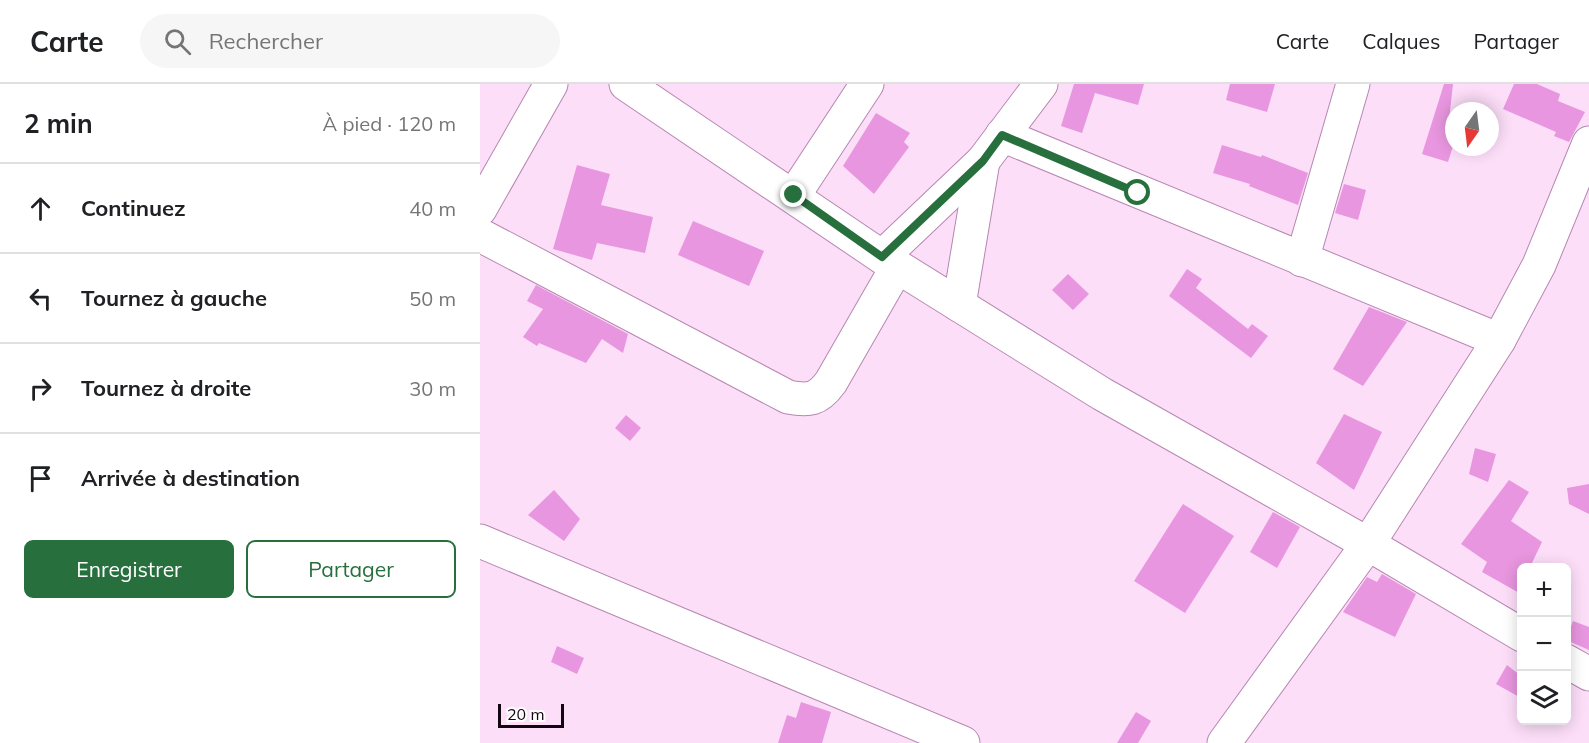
<!DOCTYPE html>
<html lang="fr">
<head>
<meta charset="utf-8">
<style>
  :root { --surface:#fff; --page:#f6f6f6; --text:#202124; --muted:#757577; --line:#e0e0e0; --accent:#27703e }
  body { margin:0; font-family:Mulish,sans-serif; background:var(--page); color:var(--text) }
  .controls { position:absolute; right:18px; bottom:18px; display:grid; overflow:hidden; border-radius:9px; box-shadow:0 3px 15px #0003 }
  .controls button { width:54px; height:54px; display:grid; place-items:center; padding:0; border:0; border-bottom:2px solid var(--line); background:var(--surface); color:var(--text); font:30px sans-serif }
  .compass { position:absolute; left:965px; top:18px; width:54px; height:54px; border-radius:50%; background:var(--surface); box-shadow:0 3px 15px #0003; rotate:194deg }
  .scale { position:absolute; left:18px; bottom:15px; width:66px; box-sizing:border-box; padding-left:6px; border:3px solid #140513; border-top:0; font-size:16px; line-height:21px; white-space:nowrap; color:#140513; -webkit-text-stroke:4px #fff; paint-order:stroke }
  .stop { position:absolute; width:18px; height:18px; margin:-14px; border:4px solid #27703e; border-radius:50%; background:#fff }
  .stop.end { background:#27703e; border-color:#fff; box-shadow:0 2px 6px #0008 }
  .list { margin:0; padding:0; list-style:none }
  h2 { display:flex; justify-content:space-between; align-items:center; height:78px; margin:0; padding:0 24px; font-size:26px }
  h2 small { font-size:20px; font-weight:400; color:var(--muted) }
  .list li { display:grid; grid-template-columns:39px 1fr auto; gap:18px; align-items:center; box-sizing:border-box; height:90px; padding:0 24px; border-top:2px solid var(--line) }
  .list b { display:block; font-size:22px; white-space:nowrap }
  .list em { font-size:20px; font-style:normal; color:var(--muted) }
  .actions { display:flex; gap:12px; padding:18px 24px }
  .actions a { flex:1; padding:14px 0; border:2px solid var(--accent); border-radius:9px; text-align:center; font-size:21px; color:var(--accent) }
  .actions .main { background:var(--accent); color:#fff }
  .icon { flex:none; width:33px; height:33px; fill:none; stroke:currentColor; stroke-width:2; stroke-linecap:round; stroke-linejoin:round }
  .map { position:relative; flex:none; width:1109px; height:659px; overflow:hidden }
  header { display:flex; align-items:center; gap:36px; box-sizing:border-box; height:84px; padding:0 30px; background:var(--surface); border-bottom:2px solid var(--line) }
  header strong { font-size:28px }
  nav { display:flex; gap:33px; margin-inline-start:auto; font-size:21px }
  .search { width:420px; height:54px; background:var(--page); display:flex; align-items:center; gap:15px; box-sizing:border-box; padding:0 21px; border-radius:33px; color:var(--muted); font-size:22px }
  main { display:flex }
  aside { flex:1; background:var(--surface) }
  .map>svg:first-child { display:block }
  .building { fill:#e896df }
  .lines { fill:none; stroke-linecap:round; stroke-linejoin:round }
  .minor-casing { stroke:#b687b1; stroke-width:35 }
  .minor { stroke:#fff; stroke-width:33 }
  .route { stroke:#27703e; stroke-width:8 }
</style>
</head>
<body>
<header>
<strong>Carte</strong>
<div class="search"><svg class="icon" aria-label="search" viewBox="0 0 24 24"><circle cx="10" cy="10" r="6"/><path d="M15 15l6 6"/></svg>Rechercher</div>
<nav><a>Carte</a><a>Calques</a><a>Partager</a></nav>
</header>
<main>
<aside>
<h2>2 min<small>À pied · 120 m</small></h2>
<ul class="list">
<li><svg class="icon" aria-label="ahead" viewBox="0 0 24 24"><path d="M12 20V5M6 11l6-6 6 6"/></svg><div><b>Continuez</b></div><em>40 m</em></li>
<li><svg class="icon" aria-label="left" viewBox="0 0 24 24"><path d="M17 20v-9H6M10 6l-5 5 5 5"/></svg><div><b>Tournez à gauche</b></div><em>50 m</em></li>
<li><svg class="icon" aria-label="right" viewBox="0 0 24 24"><path d="M7 20v-9h11M14 6l5 5-5 5"/></svg><div><b>Tournez à droite</b></div><em>30 m</em></li>
<li><svg class="icon" aria-label="arrive" viewBox="0 0 24 24"><path d="M6 21V4h12l-3 4 3 4H6"/></svg><div><b>Arrivée à destination</b></div></li>
</ul>
<div class="actions"><a class="main">Enregistrer</a><a>Partager</a></div>
</aside>
<div class="map">
<svg width="1109" height="659" viewBox="0 0 1109 659">
  <rect width="100%" height="100%" fill="#fddef9"/>
  <g class="building">
    <polygon points="594,0 664,0 658,21 615,9 602,49 581,42"/>
    <polygon points="750,0 795,0 787,28 746,16"/>
    <polygon points="964,0 973,0 968,45 974,47 974,59 968,78 942,70"/>
    <polygon points="1034,0 1057,0 1080,10 1078,17 1105,28 1089,58 1074,52 1076,48 1023,25"/>
    <polygon points="396,29 430,49 424,58 429,63 394,110 363,82"/>
    <polygon points="742,61 781,73 782,71 828,89 818,121 769,102 770,100 733,89"/>
    <polygon points="97,81 130,90 121,121 173,133 165,169 117,159 112,176 73,165"/>
    <polygon points="864,100 886,106 878,136 855,129"/>
    <polygon points="213,137 284,167 269,202 198,171"/>
    <polygon points="707,185 722,195 716,204 768,245 772,240 788,252 771,274 689,212"/>
    <polygon points="588,190 609,210 593,226 572,206"/>
    <polygon points="56,201 148,250 143,269 122,255 106,279 59,259 57,262 43,253 63,225 47,217"/>
    <polygon points="889,223 927,238 883,302 853,285"/>
    <polygon points="864,330 902,348 874,406 836,379"/>
    <polygon points="146,331 161,344 150,357 135,344"/>
    <polygon points="995,364 1016,370 1008,398 989,390"/>
    <polygon points="1029,396 1049,408 1031,437 1062,458 1050,483 1041,483 1041,510 1002,488 1007,478 981,460"/>
    <polygon points="1109,400 1109,430 1089,420 1087,404"/>
    <polygon points="74,406 100,435 84,457 48,431"/>
    <polygon points="703,420 754,452 705,529 654,497"/>
    <polygon points="793,428 820,443 797,484 770,468"/>
    <polygon points="902,490 936,510 915,553 863,528 887,493 897,498"/>
    <polygon points="1093,537 1109,543 1109,566 1086,556"/>
    <polygon points="77,562 104,574 97,590 71,578"/>
    <polygon points="1027,581 1041,592 1041,614 1016,600"/>
    <polygon points="321,618 351,628 342,659 298,659 307,631 316,634"/>
    <polygon points="656,628 671,637 658,659 637,659"/>
  </g>
  <g class="lines">
    <defs>
      <g id="minor">
        <polyline points="146,0 402,173 622,310 888,460 1042,551"/>
        <polyline points="522,51 1019,256"/>
        <polyline points="314,111 387,0"/>
        <polyline points="0,125 71,0"/>
        <path d="M0,151l308,162c21,4 30,3 43,-15l66,-115"/>
        <polyline points="402,173 503,77 561,0"/>
        <polyline points="822,176 873,0"/>
        <polyline points="479,221 503,77"/>
        <polyline points="0,457 483,659"/>
        <polyline points="1086,577 1109,590"/>
        <polyline points="744,659 888,460 1019,256 1059,181 1109,59"/>
      </g>
    </defs>
    <use href="#minor" class="minor-casing"/>
    <use href="#minor" class="minor"/>
  </g>
  <g class="lines">
    <polyline class="route" points="314,111 402,173 503,77 522,51 658,109"/>
  </g>
</svg>
<div class="controls">
<button>+</button>
<button>−</button>
<button><svg class="icon" aria-label="layers" viewBox="0 0 24 24"><path d="M12 4l9 5-9 5-9-5zM3 14l9 5 9-5"/></svg></button>
</div>
<svg class="compass" viewBox="-18 -18 36 36"><path d="M0-13l5 13h-10z" fill="#e53935"/><path d="M0 13l5-13h-10z" fill="#757577"/></svg>
<div class="scale">20 m</div>
<div class="stop" style="left:658px;top:109px"></div>
<div class="stop end" style="left:314px;top:111px"></div>
</div>
</main>
</body>
</html>
